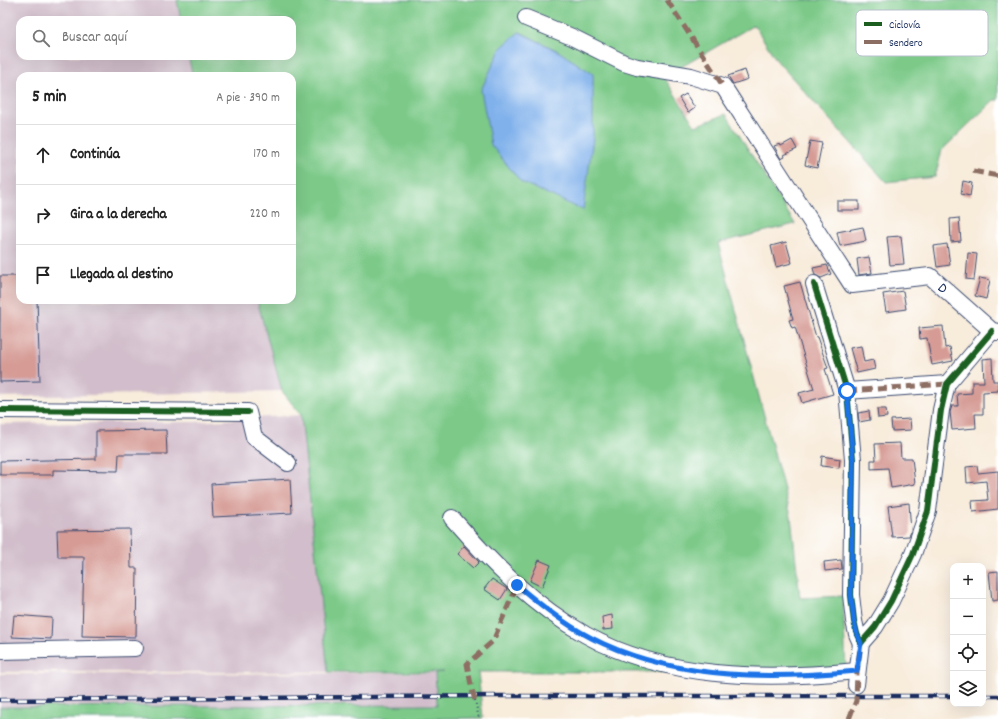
<!DOCTYPE html>
<html lang="es">
<head>
<meta charset="utf-8">
<style>
  :root { --surface:#fff; --page:#f6f6f6; --text:#222; --muted:#767676; --line:#e0e0e0 }
  body { margin:0; font-family:Dekko,sans-serif; background:var(--page); color:var(--text) }
  .controls { position:absolute; right:12px; bottom:12px; display:grid; overflow:hidden; border-radius:8px; box-shadow:0 4px 16px #0002 }
  .controls button { width:36px; height:36px; display:grid; place-items:center; padding:0; border:0; border-bottom:1px solid var(--line); background:var(--surface); color:var(--text); font:20px sans-serif }
  .stop { position:absolute; width:12px; height:12px; margin:-9px; border:3px solid #1a73e8; border-radius:50%; background:#fff }
  .stop.end { background:#1a73e8; border-color:#fff; box-shadow:0 1px 4px #0008 }
  .list { margin:0; padding:0; list-style:none }
  h2 { display:flex; justify-content:space-between; align-items:center; height:52px; margin:0; padding:0 16px; font-size:17px }
  h2 small { font-size:13px; font-weight:400; color:var(--muted) }
  .list li { display:grid; grid-template-columns:26px 1fr auto; gap:12px; align-items:center; box-sizing:border-box; height:60px; padding:0 16px; border-top:1px solid var(--line) }
  .list b { display:block; font-size:15px; white-space:nowrap }
  .list em { font-size:13px; font-style:normal; color:var(--muted) }
  .icon { flex:none; width:22px; height:22px; fill:none; stroke:currentColor; stroke-width:2; stroke-linecap:round; stroke-linejoin:round }
  .map { position:relative; flex:none; width:998px; height:719px; overflow:hidden }
  .search { position:absolute; background:var(--surface); box-shadow:0 4px 16px #0002; left:16px; top:16px; width:280px; height:44px; display:flex; align-items:center; gap:10px; box-sizing:border-box; padding:0 14px; border-radius:12px; color:var(--muted); font-size:15px }
  .panel { position:absolute; background:var(--surface); box-shadow:0 4px 16px #0002; left:16px; top:72px; width:280px; height:232px; border-radius:12px }
  .map>svg:first-child { display:block }
  .industrial { fill:#d1bdcb }
  .green { fill:#7cc988; stroke:#4c7c73; fill-rule:evenodd }
  .water { fill:#80b1eb; stroke:#4e70a4 }
  .building { fill:#d69b95 }
  .lines { fill:none; stroke-linecap:round; stroke-linejoin:round }
  .minor-casing { stroke:#3c4b71; stroke-width:18 }
  .path { stroke:#3c4b71; stroke-width:2; stroke-dasharray:1 3; stroke-linecap:butt }
  .minor { stroke:#fff; stroke-width:16 }
  .rail-casing { stroke:#1b2f5e; stroke-width:4.5 }
  .rail { stroke:#fff; stroke-width:3; stroke-dasharray:9; stroke-linecap:butt }
  .quiet { stroke:#8d6e63; stroke-width:5; stroke-dasharray:10 5; stroke-linecap:butt }
  .cycleway-casing { stroke:#fff; stroke-width:8 }
  .cycleway { stroke:#1b5e20; stroke-width:6 }
  .route { stroke:#1a73e8; stroke-width:5 }
  .labels { text-anchor:middle; stroke-width:3; stroke-linejoin:round; paint-order:stroke }
  .street-label { font-size:15px; fill:#1b2f5e; stroke:#fff }
  .key { fill:#fff; stroke:#bbc1cf; stroke-width:1 }
  .key-label { font-size:11px; fill:#1b2f5e }
</style>
</head>
<body>
<div class="map">
<svg width="998" height="719" viewBox="0 0 998 719">
  <rect width="100%" height="100%" fill="#fff"/>
  <filter id="ink" filterUnits="userSpaceOnUse"><feTurbulence type="fractalNoise" baseFrequency=".025" numOctaves="2"/><feDisplacementMap in="SourceGraphic" scale="8" xChannelSelector="R" yChannelSelector="G"/><feConvolveMatrix kernelMatrix="1 2 1 2 8 2 1 2 1" color-interpolation-filters="sRGB"/></filter>
  <filter id="wash" filterUnits="userSpaceOnUse"><feTurbulence type="fractalNoise" baseFrequency=".012" numOctaves="4" result="noise"/><feDisplacementMap in="SourceGraphic" scale="16" xChannelSelector="R" yChannelSelector="G"/><feGaussianBlur stdDeviation="0.9" result="paint"/><feColorMatrix in="noise" values="0 0 0 0 0 0 0 0 0 0 0 0 0 0 0 0 0 1.4 0 .05"/><feComposite in="paint" operator="in"/></filter>
  <g filter="url(#wash)">
    <rect width="100%" height="100%" fill="#f8ecdb"/>
    <g class="industrial">
      <polygon points="0,0 177,0 181,20 20,20 20,56 188,56 193,76 20,76 20,300 257,300 282,391 0,397"/>
      <polygon points="301,415 328,672 0,672 0,424 195,422"/>
      <polygon points="435,673 437,705 0,707 0,674"/>
    </g>
    <path class="green" d="M177,0h821v100h-4l-52,50 -7,27 -49,5 -109,-121 -23,-36 -90,52 31,49 31,-12 69,110 -77,19 73,273 9,82 43,-2 3,76h-368l5,46 -137,1h-346v-12l437,-2 -2,-32 9,-1h-116l-27,-257 -19,-24 -25,-91h35v-224h-99l-5,-20h104v-36h-111zM520,32l38,19 34,23z"/>
    <polygon class="water" points="519,32 558,51 593,74 593,138 583,210 521,182 491,145 481,90 501,48"/>
    <g id="blocks">
      <g class="building">
        <polygon points="745,70 748,79 733,84 728,76"/>
        <polygon points="686,94 695,108 688,113 679,98"/>
        <polygon points="792,140 797,149 784,155 785,157 781,159 774,146 780,144 781,146"/>
        <polygon points="810,141 822,143 817,168 805,165"/>
        <polygon points="963,181 972,183 970,196 961,194"/>
        <rect x="837" y="201" width="22" height="9"/>
        <polygon points="959,218 961,241 951,242 950,219"/>
        <polygon points="863,227 866,241 840,246 837,232"/>
        <polygon points="901,236 904,264 890,265 887,237"/>
        <polygon points="786,242 792,263 776,267 771,246"/>
        <polygon points="947,244 950,265 937,267 934,246"/>
        <polygon points="968,253 977,254 974,280 966,279"/>
        <polygon points="869,257 872,273 859,275 857,259"/>
        <polygon points="827,265 831,274 821,278 815,275 813,268"/>
        <polygon points="0,276 20,276 20,300 37,300 40,381 0,382"/>
        <polygon points="980,278 990,280 986,299 975,296"/>
        <polygon points="800,282 816,337 817,337 828,368 825,369 833,394 802,403 799,393 814,389 795,327 792,328 789,320 793,319 784,286"/>
        <polygon points="903,291 906,309 886,312 883,294"/>
        <polygon points="943,326 945,348 950,347 953,361 932,365 927,338 920,339 919,328"/>
        <polygon points="861,346 864,362 873,360 875,369 857,373 850,348"/>
        <polygon points="992,358 993,381 998,381 998,391 983,392 983,414 975,414 976,428 952,430 950,412 952,406 958,406 957,394 972,393 972,382 984,382 983,359"/>
        <polygon points="877,409 886,409 887,417 878,418"/>
        <polygon points="869,411 870,420 859,422 858,413"/>
        <polygon points="910,419 911,430 892,431 891,420"/>
        <polygon points="166,430 167,454 119,454 118,471 53,470 53,475 0,475 0,461 96,459 96,431"/>
        <polygon points="900,443 901,458 912,458 915,484 891,488 888,468 871,469 871,460 876,460 875,444"/>
        <polygon points="822,456 840,459 839,468 821,466"/>
        <polygon points="977,466 978,473 998,471 998,509 973,512 972,501 988,500 986,481 967,483 966,467"/>
        <polygon points="290,479 292,513 213,517 211,484"/>
        <polygon points="909,503 911,532 909,536 892,537 888,506"/>
        <polygon points="130,529 131,568 137,568 136,637 82,636 84,557 58,557 57,530"/>
        <polygon points="464,546 479,562 473,568 457,554"/>
        <polygon points="539,560 551,565 542,587 530,581"/>
        <polygon points="841,560 842,569 825,571 824,562"/>
        <polygon points="998,571 998,600 992,601 989,572"/>
        <polygon points="492,579 507,589 500,600 484,589"/>
        <polygon points="14,615 52,618 51,639 12,637"/>
        <polygon points="612,615 613,629 603,630 602,617"/>
      </g>
    </g>
  </g>
  <g filter="url(#ink)">
    <use href="#blocks" fill-opacity="0" stroke="#3c4b71" stroke-width="1"/>
    <g class="lines">
      <defs>
        <g id="minor">
          <path id="s1" d="M526,18l46,19 52,26 13,4 54,9 32,10 129,199 78,-9 62,55 6,1"/>
          <polyline points="814,284 847,391 853,460 851,595 854,621 857,634 861,643 875,627 891,601 913,554 928,511 941,410 947,384 992,331"/>
          <polyline points="847,391 947,384"/>
          <polyline points="0,410 248,412 254,437 288,463"/>
          <path d="M452,518c39,45 82,88 134,117 81,45 181,45 271,36"/>
          <polyline points="0,651 135,648"/>
          <polyline points="856,685 861,643"/>
        </g>
      </defs>
      <use href="#minor" class="minor-casing"/>
      <polyline class="path" points="475,700 479,719"/>
      <use href="#minor" class="minor"/>
      <defs>
        <g id="rail">
          <polyline points="983,696 998,696"/>
          <polyline points="0,700 495,696 953,696"/>
        </g>
      </defs>
      <use href="#rail" class="rail-casing"/>
      <use href="#rail" class="rail"/>
      <g class="quiet">
        <polyline points="667,0 723,86"/>
        <polyline points="973,171 998,176"/>
        <polyline points="847,391 947,384"/>
        <polyline points="475,700 472,690 467,664 493,641 517,585"/>
        <polyline points="849,719 856,701 857,671 861,643"/>
      </g>
      <defs>
        <g id="cycleway">
          <polyline points="814,284 847,391 853,460 851,595 854,621 857,634 861,643 875,627 891,601 913,554 928,511 941,410 947,384 992,331"/>
          <polyline points="0,410 248,412"/>
        </g>
      </defs>
      <use href="#cycleway" class="cycleway-casing"/>
      <use href="#cycleway" class="cycleway"/>
    </g>
  </g>
  <g class="lines" filter="url(#ink)">
    <path class="route" d="M517,585c27,23 55,45 87,59 79,36 169,35 253,27l4,-28 -4,-9 -3,-13 -3,-26 2,-135 -6,-69"/>
  </g>
  <g class="labels">
    <g class="street-label">
      <text dy="5" stroke="none"><textPath href="#s1" startOffset="543">D</textPath></text>
    </g>
  </g>
  <rect x="856" y="10" width="132" height="46" rx="6" class="key"/>
  <rect x="864" y="22" width="18" height="4" fill="#1b5e20"/>
  <rect x="864" y="40" width="18" height="4" fill="#8d6e63"/>
  <g class="key-label">
    <text x="889" y="28">Ciclovía</text>
    <text x="889" y="46">Sendero</text>
  </g>
</svg>
<div class="controls">
<button>+</button>
<button>−</button>
<button><svg class="icon" aria-label="locate" viewBox="0 0 24 24"><circle cx="12" cy="12" r="6"/><path d="M12 2v4M12 18v4M2 12h4M18 12h4"/></svg></button>
<button><svg class="icon" aria-label="layers" viewBox="0 0 24 24"><path d="M12 4l9 5-9 5-9-5zM3 14l9 5 9-5"/></svg></button>
</div>
<div class="stop" style="left:847px;top:391px"></div>
<div class="stop end" style="left:517px;top:585px"></div>
<div class="search"><svg class="icon" aria-label="search" viewBox="0 0 24 24"><circle cx="10" cy="10" r="6"/><path d="M15 15l6 6"/></svg>Buscar aquí</div>
<section class="panel">
<h2>5 min<small>A pie · 390 m</small></h2>
<ul class="list">
<li><svg class="icon" aria-label="ahead" viewBox="0 0 24 24"><path d="M12 20V5M6 11l6-6 6 6"/></svg><div><b>Continúa</b></div><em>170 m</em></li>
<li><svg class="icon" aria-label="right" viewBox="0 0 24 24"><path d="M7 20v-9h11M14 6l5 5-5 5"/></svg><div><b>Gira a la derecha</b></div><em>220 m</em></li>
<li><svg class="icon" aria-label="arrive" viewBox="0 0 24 24"><path d="M6 21V4h12l-3 4 3 4H6"/></svg><div><b>Llegada al destino</b></div></li>
</ul>
</section>
</div>
</body>
</html>
